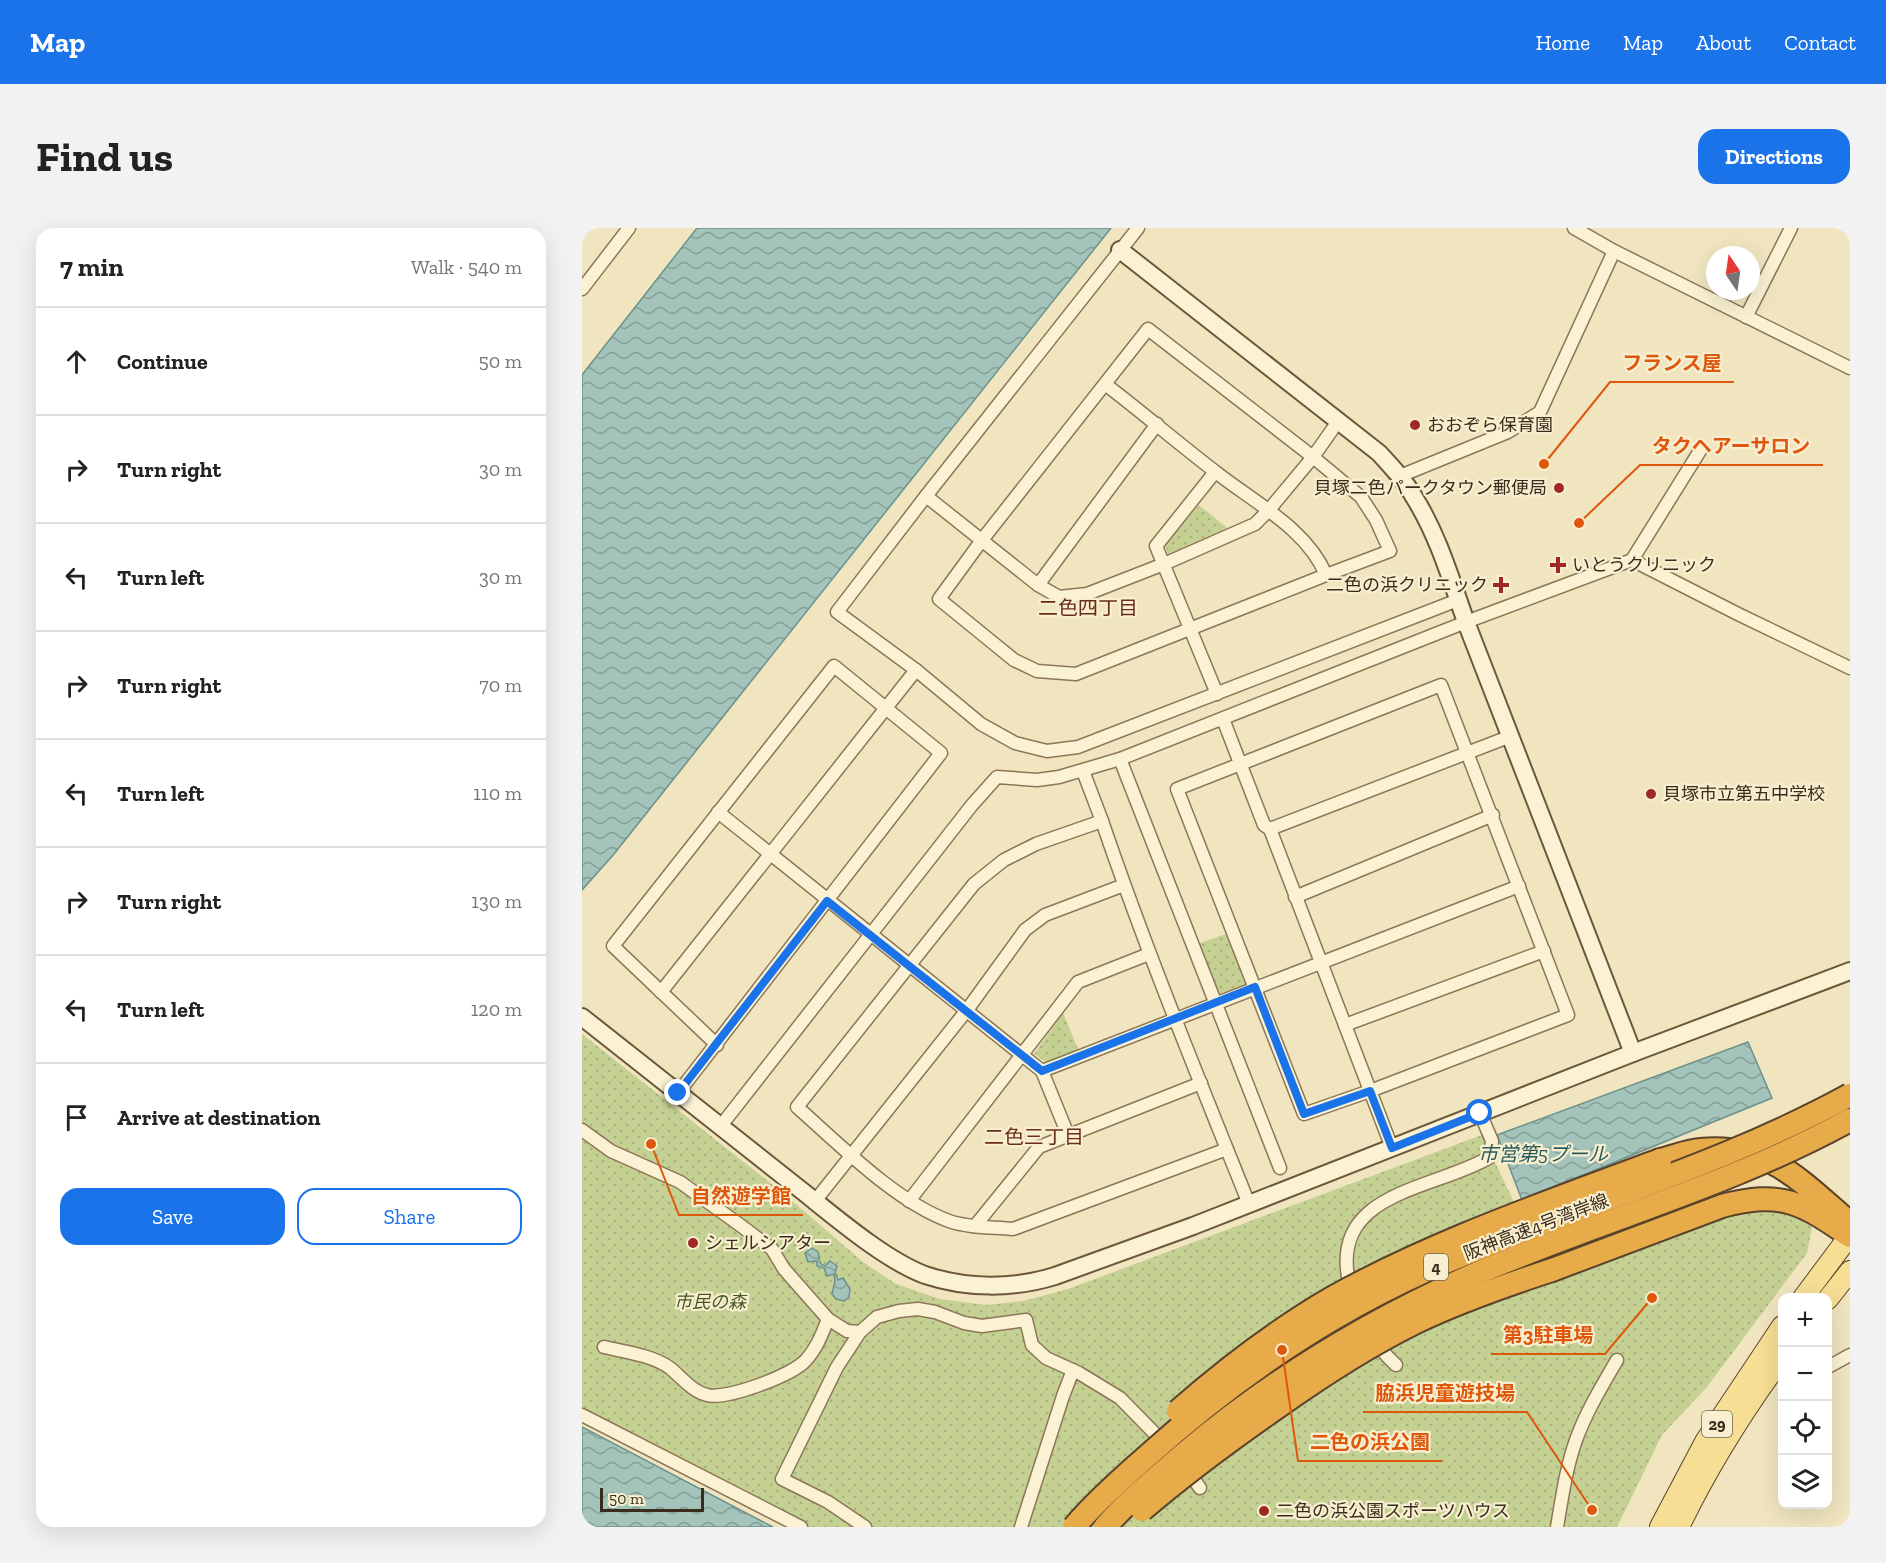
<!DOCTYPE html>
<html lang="en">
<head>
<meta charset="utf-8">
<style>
  :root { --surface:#fff; --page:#f2f2f2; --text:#222; --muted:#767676; --line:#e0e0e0; --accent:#1a73e8 }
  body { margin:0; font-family:"Zilla Slab","Noto Sans JP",serif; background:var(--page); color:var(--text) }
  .controls { position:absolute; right:18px; bottom:18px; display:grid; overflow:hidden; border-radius:12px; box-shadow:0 6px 24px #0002 }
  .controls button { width:54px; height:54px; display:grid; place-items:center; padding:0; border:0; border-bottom:2px solid var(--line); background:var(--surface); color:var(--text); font:30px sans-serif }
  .compass { position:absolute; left:1124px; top:18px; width:54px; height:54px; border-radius:50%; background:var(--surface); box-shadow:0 6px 24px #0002; rotate:347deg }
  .scale { position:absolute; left:18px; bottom:15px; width:104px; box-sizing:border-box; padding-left:6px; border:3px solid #3a2c1c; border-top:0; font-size:16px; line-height:21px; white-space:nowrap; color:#3a2c1c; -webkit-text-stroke:4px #f8efd0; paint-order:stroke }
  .stop { position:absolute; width:18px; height:18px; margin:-14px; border:4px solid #1a73e8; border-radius:50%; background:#fff }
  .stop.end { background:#1a73e8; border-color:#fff; box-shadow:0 2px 6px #0008 }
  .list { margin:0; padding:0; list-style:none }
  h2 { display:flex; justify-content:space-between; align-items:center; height:78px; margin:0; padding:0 24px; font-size:26px }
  h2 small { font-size:20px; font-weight:400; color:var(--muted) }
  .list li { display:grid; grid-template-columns:39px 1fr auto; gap:18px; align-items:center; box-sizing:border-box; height:108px; padding:0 24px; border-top:2px solid var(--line) }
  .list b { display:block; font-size:22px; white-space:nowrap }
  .list em { font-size:20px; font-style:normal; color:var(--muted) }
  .actions { display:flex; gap:12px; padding:18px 24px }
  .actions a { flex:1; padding:14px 0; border:2px solid var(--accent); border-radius:18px; text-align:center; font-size:21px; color:var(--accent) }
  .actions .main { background:var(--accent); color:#fff }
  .icon { flex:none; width:33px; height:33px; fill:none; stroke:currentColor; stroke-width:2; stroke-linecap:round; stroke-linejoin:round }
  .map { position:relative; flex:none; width:1268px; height:1299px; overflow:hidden; border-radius:18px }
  header { display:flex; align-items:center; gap:36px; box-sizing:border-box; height:84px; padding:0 30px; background:var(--accent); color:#fff }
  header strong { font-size:28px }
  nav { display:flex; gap:33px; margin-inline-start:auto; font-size:21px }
  .intro { display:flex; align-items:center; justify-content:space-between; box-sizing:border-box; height:144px; padding:0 36px }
  h1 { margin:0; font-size:42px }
  .button { padding:15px 27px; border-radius:18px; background:var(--accent); color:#fff; font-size:21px; font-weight:700 }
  main { display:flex; gap:36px; padding:0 36px }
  aside { flex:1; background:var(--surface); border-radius:18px; box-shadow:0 6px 24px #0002 }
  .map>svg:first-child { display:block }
  .park { fill:url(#park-dots) }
  .water { fill:url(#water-waves); stroke:#6a928a; stroke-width:1.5 }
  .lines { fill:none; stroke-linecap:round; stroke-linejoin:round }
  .street-casing { stroke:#8c7657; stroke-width:15 }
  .secondary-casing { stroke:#6d573a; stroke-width:20 }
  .primary-casing { stroke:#59432b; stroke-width:22 }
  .highway-casing { stroke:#59432b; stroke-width:26 }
  .street { stroke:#fbf2d4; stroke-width:12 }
  .secondary { stroke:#fbf2d4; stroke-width:16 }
  .primary { stroke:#f7de95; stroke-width:20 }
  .highway { stroke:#e7ab4a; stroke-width:22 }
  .highway-bridge-casing { stroke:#59432b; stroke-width:26; stroke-linecap:butt }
  .highway-bridge { stroke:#e7ab4a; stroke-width:22 }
  .route { stroke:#1a73e8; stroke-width:8 }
  .poi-dot { fill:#9f2822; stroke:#f8efd0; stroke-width:2 }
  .labels { text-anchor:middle; stroke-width:4.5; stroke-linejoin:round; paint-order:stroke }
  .shield { fill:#f8efd0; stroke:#736652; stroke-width:1.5 }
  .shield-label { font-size:16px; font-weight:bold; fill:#3a2c1c }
  .poi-label { font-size:18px; fill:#3a2c1c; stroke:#f8efd0; text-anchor:start }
  .street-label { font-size:18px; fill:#3a2c1c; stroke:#f8efd0 }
  .park-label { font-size:18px; font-style:italic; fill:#475821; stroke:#f8efd0 }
  .neighbourhood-label { font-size:20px; fill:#6a2e18; stroke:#f8efd0 }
  .water-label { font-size:20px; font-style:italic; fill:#2a5b5b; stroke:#f8efd0 }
  .leader { fill:none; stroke:#df570d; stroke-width:2 }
  .callout-dot { fill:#df570d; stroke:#f8efd0; stroke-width:2 }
  .callout-label { font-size:20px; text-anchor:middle; font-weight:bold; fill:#df570d; stroke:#f8efd0; stroke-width:4.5; stroke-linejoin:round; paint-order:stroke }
</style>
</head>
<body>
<header>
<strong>Map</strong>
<nav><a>Home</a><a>Map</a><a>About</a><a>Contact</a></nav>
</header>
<div class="intro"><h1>Find us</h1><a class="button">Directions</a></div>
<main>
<aside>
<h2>7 min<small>Walk · 540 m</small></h2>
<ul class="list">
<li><svg class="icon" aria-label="ahead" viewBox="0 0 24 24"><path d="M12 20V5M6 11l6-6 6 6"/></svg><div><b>Continue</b></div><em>50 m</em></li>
<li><svg class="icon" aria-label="right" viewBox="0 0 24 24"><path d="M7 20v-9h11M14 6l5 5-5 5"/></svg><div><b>Turn right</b></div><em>30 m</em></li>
<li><svg class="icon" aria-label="left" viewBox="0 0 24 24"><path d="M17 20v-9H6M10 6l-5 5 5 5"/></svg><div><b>Turn left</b></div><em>30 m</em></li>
<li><svg class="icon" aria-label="right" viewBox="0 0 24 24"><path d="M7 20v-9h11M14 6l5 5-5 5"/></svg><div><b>Turn right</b></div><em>70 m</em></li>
<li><svg class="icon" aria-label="left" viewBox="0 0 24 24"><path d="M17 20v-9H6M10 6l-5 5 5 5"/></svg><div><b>Turn left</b></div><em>110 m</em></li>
<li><svg class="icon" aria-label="right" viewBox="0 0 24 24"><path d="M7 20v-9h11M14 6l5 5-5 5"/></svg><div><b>Turn right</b></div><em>130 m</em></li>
<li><svg class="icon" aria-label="left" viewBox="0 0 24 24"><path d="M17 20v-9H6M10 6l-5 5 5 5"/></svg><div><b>Turn left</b></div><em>120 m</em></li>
<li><svg class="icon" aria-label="arrive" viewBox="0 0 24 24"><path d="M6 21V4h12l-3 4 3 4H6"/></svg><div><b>Arrive at destination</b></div></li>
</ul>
<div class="actions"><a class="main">Save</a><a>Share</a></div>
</aside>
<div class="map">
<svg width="1268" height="1299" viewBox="0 0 1268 1299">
  <defs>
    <pattern id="park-dots" width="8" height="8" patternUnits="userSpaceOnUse" patternTransform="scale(1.5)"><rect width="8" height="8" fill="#c5d093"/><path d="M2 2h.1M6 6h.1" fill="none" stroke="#aab37e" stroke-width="1.8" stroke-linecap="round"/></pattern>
    <pattern id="water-waves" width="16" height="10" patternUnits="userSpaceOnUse" patternTransform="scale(1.5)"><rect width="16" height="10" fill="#a3c3bb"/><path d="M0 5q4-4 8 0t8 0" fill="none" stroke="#869f97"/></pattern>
  </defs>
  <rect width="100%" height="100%" fill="#f1e5c0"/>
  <g class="park">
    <polygon points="617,277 645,300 586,326 583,317"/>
    <polygon points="644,706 665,757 636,766 615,716"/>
    <polygon points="481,785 496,821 464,834 452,826"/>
    <polygon points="0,806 201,965 281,1034 314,1056 358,1071 404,1077 441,1073 486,1061 900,907 931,972 960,1059 1057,1022 1137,985 1179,977 1221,988 1230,1000 1225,1025 1125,1159 1080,1207 1035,1299 204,1299 0,1191"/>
  </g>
  <g class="water">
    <polygon points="115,0 529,0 32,626 0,662 0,147"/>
    <polygon points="1166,814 1190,870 940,972 915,907"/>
    <path d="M230,1020l6,4c2,5 -1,12 7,14l5,-5 7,5 -2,8 -8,2 -3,-8 -7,-2v-5l-9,1 -3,-9z"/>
    <polygon points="254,1047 256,1052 261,1050 268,1061 267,1069 262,1073 254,1071 250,1066 253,1053 252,1048"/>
    <polygon points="0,1199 191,1299 0,1299"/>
  </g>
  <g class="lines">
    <defs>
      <g id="street">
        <polyline points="556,0 344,268 255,384 334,442 399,496 433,515 465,523 496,519 876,372"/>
        <polyline points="992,0 1032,23 1268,140"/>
        <polyline points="0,61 47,0"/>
        <polyline points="1164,89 1209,0"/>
        <path d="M523,156c38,29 74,60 112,89 38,30 90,56 109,102l-250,99 -39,-3 -23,-11 -75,-61 43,-59 166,-211 165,128 48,40 15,23 14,31 -64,24"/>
        <polyline points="633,244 574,318 635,466"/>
        <polyline points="818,248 926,204 958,184 1032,23"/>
        <polyline points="344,268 456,357 477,369 505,366 582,336 673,296 686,283 731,229 757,192"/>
        <polyline points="1050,332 1156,386 1268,440"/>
        <polyline points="456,357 575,196"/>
        <polygon points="859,457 986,787 788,863 722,886 595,561"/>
        <polyline points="641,491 682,597 688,601"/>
        <polyline points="538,531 698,940"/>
        <polyline points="501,543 520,593"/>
        <polyline points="136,584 460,843 937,658"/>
        <polyline points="713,669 911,587"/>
        <polyline points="79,764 334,442"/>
        <polyline points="763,797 962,723"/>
        <polyline points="460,843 486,907"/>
        <polyline points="96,865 359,525 252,438 31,718 135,817"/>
        <polyline points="138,899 390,577 415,549 455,552 477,549 538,531 884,394 1050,332 1119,221"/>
        <polyline points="0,902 29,923 98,954 158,997 190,1021 202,1041 246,1091 265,1103 278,1104"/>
        <polyline points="810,920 688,601 929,508"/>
        <path d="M645,921l-214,80c-21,-2 -44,-1 -64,-8 -53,-19 -110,-77 -152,-114l177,-223 30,-24 32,-16 66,-23c44,129 96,256 147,383"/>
        <polyline points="233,973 385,782 443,702 463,687 542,657"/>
        <polyline points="327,973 496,754 567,726"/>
        <polyline points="393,998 457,919 619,855"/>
        <path d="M22,1119c21,5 48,8 66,21 11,9 23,24 37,27 20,5 86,-20 99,-35 11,-12 16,-26 22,-41"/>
        <path d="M814,1137c-23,-21 -41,-52 -47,-83 -20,-91 86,-92 141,-125l2,-16 -12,-28"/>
        <polyline points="1246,1139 1268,1127"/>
        <polyline points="0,1187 219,1299"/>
        <polyline points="605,1242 618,1260"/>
        <polyline points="283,1299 246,1274 200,1251 255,1139 278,1104 295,1089 317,1083 336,1081 353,1084 382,1095 400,1098 444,1092 450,1117 464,1130 497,1145 538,1170 584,1217"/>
        <polyline points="439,1299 481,1168 491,1142"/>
        <path d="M975,1299c5,-29 9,-59 19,-87 10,-28 26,-54 41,-80"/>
      </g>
      <g id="secondary">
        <path d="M538,22l259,203c13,14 26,28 35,44 24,38 37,83 52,125l167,431"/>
        <path d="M0,789c73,58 146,116 219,173 34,27 84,70 124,85 42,14 88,14 130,1l138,-50 440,-173 217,-82"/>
      </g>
      <g id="primary">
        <polyline points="1221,1070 1268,1007"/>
        <polyline points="1246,1071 1268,1043"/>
        <polyline points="1078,1299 1124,1212 1200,1098"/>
        <path d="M1097,1299c29,-60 64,-116 103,-169"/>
      </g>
      <g id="highway">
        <path d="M1078,932c13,-3 27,-9 40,-10 66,-7 99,29 145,69"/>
        <path d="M970,1042l170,-64c60,-16 80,-3 128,30"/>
      </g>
    </defs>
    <use href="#street" class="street-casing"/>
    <use href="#secondary" class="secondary-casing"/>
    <use href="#primary" class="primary-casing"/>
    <use href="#highway" class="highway-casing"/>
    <use href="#street" class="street"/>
    <use href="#secondary" class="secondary"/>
    <use href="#primary" class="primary"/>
    <use href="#highway" class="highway"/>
    <defs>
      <g id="highway-bridge">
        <path d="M596,1183c48,-42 99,-81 154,-113 104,-58 217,-96 328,-138"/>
        <path d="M560,1282c43,-37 88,-70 134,-102 45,-32 91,-62 140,-86 44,-21 90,-37 136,-52"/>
        <path d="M492,1299c21,-25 47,-48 71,-69 94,-85 202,-157 320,-204 128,-53 263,-92 385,-159"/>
        <path d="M523,1299c24,-27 52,-50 80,-74 87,-73 183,-132 288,-178 125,-54 257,-89 377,-155"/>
      </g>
    </defs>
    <use href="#highway-bridge" class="highway-bridge-casing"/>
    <use href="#highway-bridge" class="highway-bridge"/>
  </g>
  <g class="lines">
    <polyline class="route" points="96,865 245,673 460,843 673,759 722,886 788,863 810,920 898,885"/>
  </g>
  <g class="poi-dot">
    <circle cx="833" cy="197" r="6"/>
    <circle cx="977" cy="260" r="6"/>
    <path d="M973 328h6v6h6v6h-6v6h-6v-6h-6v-6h6z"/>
    <path d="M916 348h6v6h6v6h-6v6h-6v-6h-6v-6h6z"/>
    <circle cx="1069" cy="566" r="6"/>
    <circle cx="111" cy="1015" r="6"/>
    <circle cx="682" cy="1283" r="6"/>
  </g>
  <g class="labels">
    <g class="shield">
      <rect x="842" y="1026" width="24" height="26" rx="4.5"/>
      <rect x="1120" y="1183" width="30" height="26" rx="4.5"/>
    </g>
    <g class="shield-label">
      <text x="854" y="1045">4</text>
      <text x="1135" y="1202">29</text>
    </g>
    <g class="poi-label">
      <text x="845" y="203">おおぞら保育園</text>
      <text x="965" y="266" text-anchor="end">貝塚二色パークタウン郵便局</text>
      <text x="990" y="343">いとうクリニック</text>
      <text x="906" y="363" text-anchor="end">二色の浜クリニック</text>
      <text x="1081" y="572">貝塚市立第五中学校</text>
      <text x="123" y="1021">シェルシアター</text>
      <text x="694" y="1289">二色の浜公園スポーツハウス</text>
    </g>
    <g class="street-label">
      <text transform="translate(954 999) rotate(-21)" y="6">阪神高速4号湾岸線</text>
    </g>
    <g class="park-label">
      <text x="128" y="1080">市民の森</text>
    </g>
    <g class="neighbourhood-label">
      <text x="506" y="387">二色四丁目</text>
      <text x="452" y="916">二色三丁目</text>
    </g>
    <g class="water-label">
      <text x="961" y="933">市営第5プール</text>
    </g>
  </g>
  <path class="leader" d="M962 236L1028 154H1152M997 295L1058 237H1241M69 916L97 987H221M1070 1070L1023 1126H909M1010 1282L945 1184H781M700 1122L716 1233H860"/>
  <g class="callout-dot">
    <circle cx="962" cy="236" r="6"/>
    <circle cx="997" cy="295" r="6"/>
    <circle cx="69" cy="916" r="6"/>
    <circle cx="1070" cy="1070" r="6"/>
    <circle cx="1010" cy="1282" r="6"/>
    <circle cx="700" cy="1122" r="6"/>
  </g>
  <g class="callout-label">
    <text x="1090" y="142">フランス屋</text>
    <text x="1149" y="225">タクヘアーサロン</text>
    <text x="159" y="975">自然遊学館</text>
    <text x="966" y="1114">第3駐車場</text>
    <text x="863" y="1172">脇浜児童遊技場</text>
    <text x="788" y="1221">二色の浜公園</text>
  </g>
</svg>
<div class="controls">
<button>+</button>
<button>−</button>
<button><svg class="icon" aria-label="locate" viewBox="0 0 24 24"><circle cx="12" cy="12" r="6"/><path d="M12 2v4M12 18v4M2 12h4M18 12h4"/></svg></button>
<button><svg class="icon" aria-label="layers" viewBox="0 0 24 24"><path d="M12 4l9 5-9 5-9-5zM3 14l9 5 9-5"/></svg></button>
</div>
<svg class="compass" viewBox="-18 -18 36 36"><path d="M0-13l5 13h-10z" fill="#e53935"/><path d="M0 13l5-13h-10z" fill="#767676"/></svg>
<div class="scale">50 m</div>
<div class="stop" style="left:898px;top:885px"></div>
<div class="stop end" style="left:96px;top:865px"></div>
</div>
</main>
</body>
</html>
